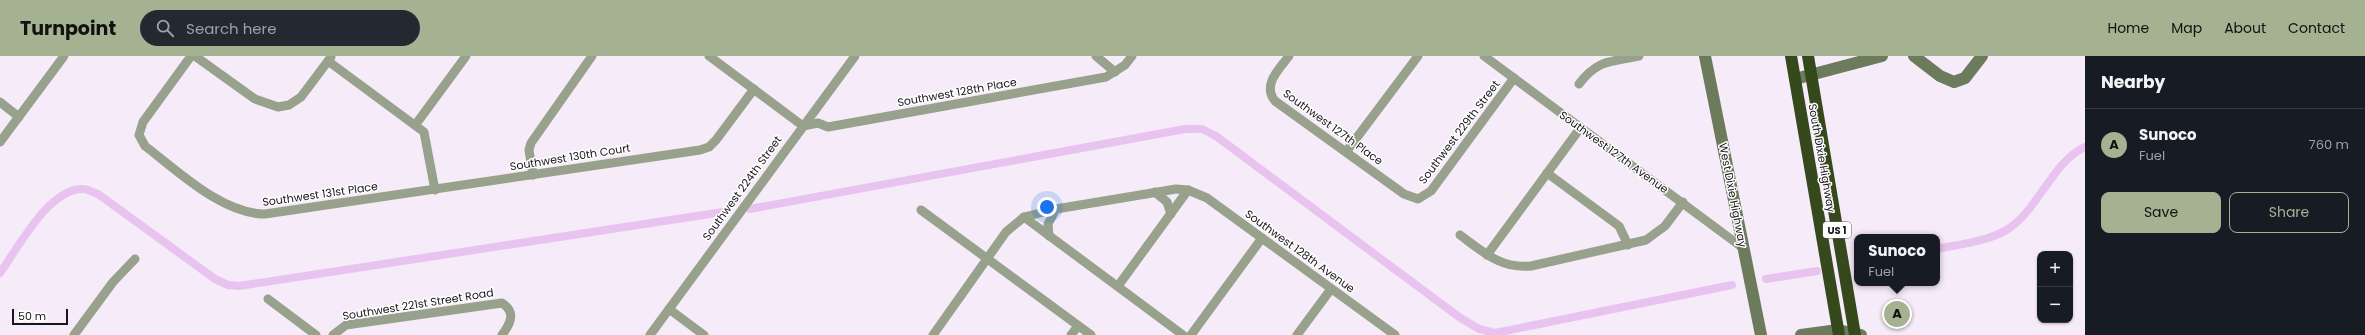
<!DOCTYPE html>
<html lang="en">
<head>
<meta charset="utf-8">
<style>
  :root { --surface:#171b24; --page:#242831; --text:#f1f3f6; --muted:#9ea1a6; --line:#363941; --accent:#a4b292 }
  body { margin:0; font-family:Poppins,sans-serif; background:var(--page); color:var(--text) }
  .controls { position:absolute; right:12px; bottom:12px; display:grid; overflow:hidden; border-radius:8px; box-shadow:0 1px 3px #0004 }
  .controls button { width:36px; height:36px; display:grid; place-items:center; padding:0; border:0; border-bottom:1px solid var(--line); background:var(--surface); color:var(--text); font:20px sans-serif }
  .scale { position:absolute; left:12px; bottom:10px; width:56px; box-sizing:border-box; padding-left:4px; border:2px solid #19151a; border-top:0; font-size:11px; line-height:14px; white-space:nowrap; color:#19151a; -webkit-text-stroke:3px #fff; paint-order:stroke }
  .you { position:absolute; left:1047px; top:151px; width:14px; height:14px; margin:-10px; border:3px solid #fff; border-radius:50%; background:#1a73e8; box-shadow:0 0 0 6px #1a73e833 }
  .badge { display:grid; place-items:center; width:26px; height:26px; border-radius:50%; background:var(--accent); color:#111; font-size:13px; font-weight:700 }
  .pin { position:absolute; translate:-50% -50%; border:2px solid #fff; box-shadow:0 1px 4px #0006 }
  .popup { position:absolute; left:1854px; top:178px; width:86px; height:52px; box-sizing:border-box; display:grid; place-content:center; border-radius:8px; background:var(--surface); filter:drop-shadow(0 1px 3px #0005); font-size:13px; white-space:nowrap; color:var(--muted) }
  .popup b { font-size:15px; color:var(--text) }
  .popup::after { content:''; position:absolute; left:50%; top:100%; margin-left:-8px; border:8px solid transparent; border-top-color:var(--surface) }
  .list { margin:0; padding:0; list-style:none }
  h2 { display:flex; justify-content:space-between; align-items:center; height:52px; margin:0; padding:0 16px; font-size:17px }
  h2 small { font-size:13px; font-weight:400; color:var(--muted) }
  .list li { display:grid; grid-template-columns:26px 1fr auto; gap:12px; align-items:center; box-sizing:border-box; height:72px; padding:0 16px; border-top:1px solid var(--line) }
  .list b { display:block; font-size:15px; white-space:nowrap }
  .list p { margin:0; font-size:13px; white-space:nowrap; color:var(--muted) }
  .list em { font-size:13px; font-style:normal; color:var(--muted) }
  .actions { display:flex; gap:8px; padding:12px 16px }
  .actions a { flex:1; padding:9px 0; border:1px solid var(--accent); border-radius:8px; text-align:center; font-size:14px; color:var(--accent) }
  .actions .main { background:var(--accent); color:#111 }
  .icon { flex:none; width:22px; height:22px; fill:none; stroke:currentColor; stroke-width:2; stroke-linecap:round; stroke-linejoin:round }
  .map { position:relative; flex:none; width:2085px; height:279px; overflow:hidden }
  header { display:flex; align-items:center; gap:24px; box-sizing:border-box; height:56px; padding:0 20px; background:var(--accent); color:#111 }
  header strong { font-size:19px }
  nav { display:flex; gap:22px; margin-inline-start:auto; font-size:14px }
  .search { width:280px; height:36px; background:var(--page); display:flex; align-items:center; gap:10px; box-sizing:border-box; padding:0 14px; border-radius:22px; color:var(--muted); font-size:15px }
  main { display:flex }
  aside { flex:1; background:var(--surface) }
  .map>svg:first-child { display:block }
  .lines { fill:none; stroke-linecap:round; stroke-linejoin:round }
  .canal { stroke:#e8c3ef; stroke-width:8 }
  .street { stroke:#97a18c; stroke-width:9 }
  .secondary { stroke:#6c7b5c; stroke-width:12 }
  .highway { stroke:#36491d; stroke-width:12 }
  .labels { text-anchor:middle; stroke-width:3; stroke-linejoin:round; paint-order:stroke }
  .shield { fill:#fff; stroke:#5e5b5f; stroke-width:1 }
  .shield-label { font-size:10px; font-weight:bold; fill:#19151a }
  .street-label { font-size:11px; fill:#19151a; stroke:#fff }
</style>
</head>
<body>
<header>
<strong>Turnpoint</strong>
<div class="search"><svg class="icon" aria-label="search" viewBox="0 0 24 24"><circle cx="10" cy="10" r="6"/><path d="M15 15l6 6"/></svg>Search here</div>
<nav><a>Home</a><a>Map</a><a>About</a><a>Contact</a></nav>
</header>
<main>
<div class="map">
<svg width="2085" height="279" viewBox="0 0 2085 279">
  <rect width="100%" height="100%" fill="#f6ebf8"/>
  <g class="lines">
    <g class="canal">
      <polyline points="750,153 1185,73 1202,73 1216,80 1459,261 1479,273 1495,277 1732,229"/>
      <path d="M1937,193c23,-5 50,-7 71,-20 29,-18 46,-69 77,-82"/>
      <path d="M0,217c18,-25 49,-85 83,-84 5,0 11,4 15,5l117,85 13,6 11,1 484,-74"/>
      <polyline points="1766,223 1817,215"/>
    </g>
    <g class="street">
      <path d="M191,0l-48,66 -4,13 6,11c33,25 77,68 120,68l435,-64 9,-3 7,-7 38,-51"/>
      <polyline points="195,0 255,43 278,51 289,49 301,41 331,1"/>
      <polyline points="709,0 803,70 818,67 828,71 1106,21 1125,9 1132,0"/>
      <polyline points="1096,0 1115,16"/>
      <path d="M1289,0c-10,13 -27,29 -14,45l129,93 14,5 13,-8 83,-113"/>
      <polyline points="1484,0 1743,192"/>
      <polyline points="328,5 424,76 435,134"/>
      <path d="M1579,28c19,-25 32,-22 60,-28"/>
      <polyline points="0,46 19,61"/>
      <polyline points="416,68 466,0"/>
      <polyline points="0,86 64,0"/>
      <polyline points="1346,96 1418,0"/>
      <polyline points="1547,117 1619,170 1628,189"/>
      <polyline points="533,119 529,94 531,87 592,0"/>
      <polyline points="1155,136 1167,146 1171,158"/>
      <polyline points="921,154 1091,279"/>
      <polyline points="1024,161 1183,279"/>
      <path d="M1460,179c23,17 41,34 71,31l115,-26 19,-14 18,-24"/>
      <polyline points="1049,180 1048,168 1056,153"/>
      <polyline points="1487,199 1581,71"/>
      <polyline points="1118,230 1188,134"/>
      <polyline points="268,243 316,279"/>
      <polyline points="669,253 704,279"/>
      <polyline points="74,279 113,226 135,203"/>
      <path d="M333,279l13,-10 156,-22c14,9 9,20 0,32"/>
      <polyline points="650,279 855,0"/>
      <polyline points="933,279 1006,176 1024,161 1056,153 1176,133 1188,134 1207,142 1395,279"/>
      <polyline points="1071,279 1078,270"/>
      <polyline points="1191,279 1262,182"/>
      <polyline points="1297,279 1331,233"/>
    </g>
    <g class="secondary">
      <polyline points="1705,0 1761,279"/>
      <polyline points="1914,0 1940,20 1954,26 1965,22 1982,0"/>
      <polyline points="1795,23 1882,0"/>
      <polyline points="1801,279 1838,274 1861,279"/>
    </g>
    <g class="highway">
      <polyline points="1791,0 1839,279"/>
      <polyline points="1808,0 1855,279"/>
    </g>
  </g>
  <g class="labels">
    <rect class="shield" x="1823" y="166" width="28" height="16" rx="3"/>
    <g class="shield-label">
      <text x="1837" y="178">US 1</text>
    </g>
    <g class="street-label">
      <text transform="translate(957 36) rotate(-10)" y="4">Southwest 128th Place</text>
      <text transform="translate(1333 71) rotate(36)" y="4">Southwest 127th Place</text>
      <text transform="translate(1459 76) rotate(-53)" y="4">Southwest 229th Street</text>
      <text transform="translate(1614 96) rotate(36)" y="4">Southwest 127th Avenue</text>
      <text transform="translate(570 101) rotate(-9)" y="4">Southwest 130th Court</text>
      <text transform="translate(1822 102) rotate(80)" y="4">South Dixie Highway</text>
      <text transform="translate(742 132) rotate(-54)" y="4">Southwest 224th Street</text>
      <text transform="translate(320 138) rotate(-8)" y="4">Southwest 131st Place</text>
      <text transform="translate(1733 139) rotate(79)" y="4">West Dixie Highway</text>
      <text transform="translate(1300 195) rotate(36)" y="4">Southwest 128th Avenue</text>
      <text transform="translate(418 248) rotate(-9)" y="4">Southwest 221st Street Road</text>
    </g>
  </g>
</svg>
<div class="controls">
<button>+</button>
<button>−</button>
</div>
<div class="scale">50 m</div>
<div class="you"></div>
<div class="pin badge" style="left:1897px;top:258px">A</div>
<div class="popup"><b>Sunoco</b>Fuel</div>
</div>
<aside>
<h2>Nearby<small></small></h2>
<ul class="list">
<li><span class="badge">A</span><div><b>Sunoco</b><p>Fuel</p></div><em>760 m</em></li>
</ul>
<div class="actions"><a class="main">Save</a><a>Share</a></div>
</aside>
</main>
</body>
</html>
